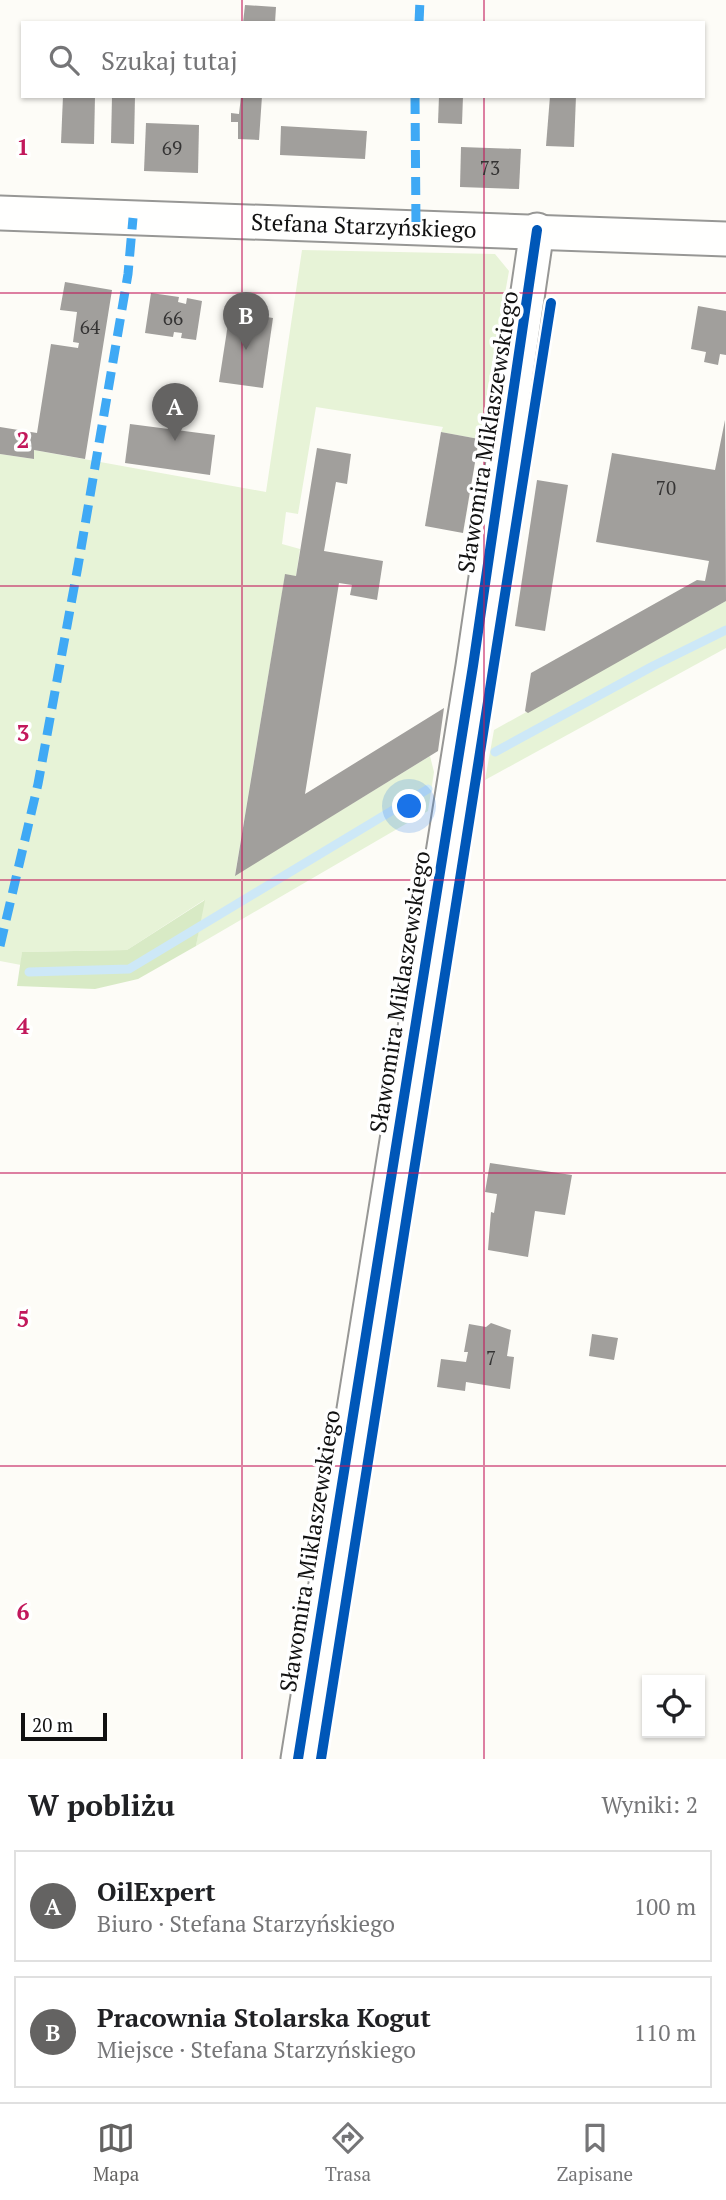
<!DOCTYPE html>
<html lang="pl">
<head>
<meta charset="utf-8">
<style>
  :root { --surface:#fff; --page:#f2f2f2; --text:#202124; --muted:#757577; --line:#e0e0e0; --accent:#646362 }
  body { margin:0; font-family:"PT Serif",serif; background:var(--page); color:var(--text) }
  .controls { position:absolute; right:21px; bottom:21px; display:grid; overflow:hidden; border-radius:0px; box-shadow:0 2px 5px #0004 }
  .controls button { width:63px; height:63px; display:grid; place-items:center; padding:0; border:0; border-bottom:2px solid var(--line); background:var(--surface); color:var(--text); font:35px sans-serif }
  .scale { position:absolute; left:21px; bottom:18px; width:86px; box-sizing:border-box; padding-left:7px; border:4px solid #111; border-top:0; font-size:19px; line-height:24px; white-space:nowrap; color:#111; -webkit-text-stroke:5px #fff; paint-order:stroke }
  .you { position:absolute; left:410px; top:807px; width:24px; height:24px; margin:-18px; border:5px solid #fff; border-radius:50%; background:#1a73e8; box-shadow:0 0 0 10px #1a73e833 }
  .badge { display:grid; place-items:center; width:46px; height:46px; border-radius:50%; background:var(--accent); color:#fff; font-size:23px; font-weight:700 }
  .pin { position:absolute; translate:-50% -58px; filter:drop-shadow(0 2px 4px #0008) }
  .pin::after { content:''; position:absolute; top:37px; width:24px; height:21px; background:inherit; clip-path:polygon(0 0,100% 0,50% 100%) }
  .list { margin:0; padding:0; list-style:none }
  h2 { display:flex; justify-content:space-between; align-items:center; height:91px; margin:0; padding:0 28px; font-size:30px }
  h2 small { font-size:23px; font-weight:400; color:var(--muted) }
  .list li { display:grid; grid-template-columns:46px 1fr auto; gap:21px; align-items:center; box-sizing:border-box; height:112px; margin:0 14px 14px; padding:0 14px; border:2px solid var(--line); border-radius:0px }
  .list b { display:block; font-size:26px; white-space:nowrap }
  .list p { margin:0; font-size:23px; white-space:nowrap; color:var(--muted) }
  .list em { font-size:23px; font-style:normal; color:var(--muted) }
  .icon { flex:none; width:38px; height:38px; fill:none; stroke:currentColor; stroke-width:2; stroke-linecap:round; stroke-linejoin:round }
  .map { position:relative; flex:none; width:726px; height:1759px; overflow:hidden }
  .search { position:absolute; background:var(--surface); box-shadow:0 2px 5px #0004; left:21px; right:21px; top:21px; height:77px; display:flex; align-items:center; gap:18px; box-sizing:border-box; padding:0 24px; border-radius:0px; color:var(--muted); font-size:26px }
  .sheet { height:343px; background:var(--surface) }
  nav { display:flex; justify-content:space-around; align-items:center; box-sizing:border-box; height:98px; border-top:2px solid var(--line); background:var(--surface); font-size:19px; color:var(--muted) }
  nav a { display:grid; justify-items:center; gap:4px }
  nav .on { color:var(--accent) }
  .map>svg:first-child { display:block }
  .green { fill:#e7f3d7 }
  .forest { fill:#d8eac5 }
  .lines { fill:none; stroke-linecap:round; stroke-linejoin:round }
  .stream { stroke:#cde8f7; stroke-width:9 }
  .building { fill:#a19f9c }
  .minor-casing { stroke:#979795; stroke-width:37 }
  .minor { stroke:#fffffe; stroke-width:33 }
  .quiet { stroke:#3fa9f5; stroke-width:9; stroke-dasharray:18 9; stroke-linecap:butt }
  .cycleway-casing { stroke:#fff; stroke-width:15 }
  .cycleway { stroke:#0057b8; stroke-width:10 }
  .grid { fill:none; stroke:#c2185b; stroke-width:2; stroke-opacity:0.55 }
  .labels { text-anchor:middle; stroke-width:7; stroke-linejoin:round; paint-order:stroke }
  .number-label { font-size:19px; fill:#353434 }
  .street-label { font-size:23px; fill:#111; stroke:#fff }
  .grid-label { font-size:23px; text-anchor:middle; font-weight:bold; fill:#c2185b; stroke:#fff; stroke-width:7; stroke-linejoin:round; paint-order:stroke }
</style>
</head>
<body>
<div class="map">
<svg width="726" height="1759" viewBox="0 0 726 1759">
  <rect width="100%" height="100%" fill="#fdfcf7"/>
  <g class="green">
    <polygon points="302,250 495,254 509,271 479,439 441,432 443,427 316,407 298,514 286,512 282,544 300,549 296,576 285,575 235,875 430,756 434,772 428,811 196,946 204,900 127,950 22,952 21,965 0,961 0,454 34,459 34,450 266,492"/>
    <polygon points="726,601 726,648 485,780 494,730"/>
  </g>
  <polygon class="forest" points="205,900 196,946 138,979 95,989 17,986 22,952 127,950"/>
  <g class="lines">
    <g class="stream">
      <polyline points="495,752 653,666 726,630"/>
      <polyline points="29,972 129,969 428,789"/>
    </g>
  </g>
  <g class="building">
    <polygon points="245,5 276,7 275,23 243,23"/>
    <polygon points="63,96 95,96 94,144 61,143"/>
    <polygon points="112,96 135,96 134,144 111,143"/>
    <polygon points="241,96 262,96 259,140 238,139 238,122 231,122 231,113 239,114"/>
    <polygon points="439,96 463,96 462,124 438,123"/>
    <polygon points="550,96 576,96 574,147 546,146"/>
    <polygon points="146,123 199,125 198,173 144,171"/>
    <polygon points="281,126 367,131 365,159 280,155"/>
    <polygon points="461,147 521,149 519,189 460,187"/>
    <polygon points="65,282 112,290 85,459 34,450 34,459 0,454 0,427 37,433 51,344 78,348 79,343 73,342 77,312 60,310"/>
    <polygon points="151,293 179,297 178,302 186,304 187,298 202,301 196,340 181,338 182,333 174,332 173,337 145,333"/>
    <polygon points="698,306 726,311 726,355 720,354 718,365 704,362 706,352 691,349"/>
    <polygon points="230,311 273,318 263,388 219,382"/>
    <polygon points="725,420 726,601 528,713 525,711 531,673 697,580 705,581 709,561 596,542 612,453 715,470"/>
    <polygon points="130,424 215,435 210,475 125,463"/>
    <polygon points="441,432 479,439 463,533 425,526"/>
    <polygon points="317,448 351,454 347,484 336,482 324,551 383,561 377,600 350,595 352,585 339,583 305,794 444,708 438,751 235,876 285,574 296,576"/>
    <polygon points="537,480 568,485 545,631 515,626"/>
    <polygon points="490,1163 572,1175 565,1215 535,1211 528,1257 488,1250 491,1212 494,1213 497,1194 485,1192"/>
    <polygon points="491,1323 511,1330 507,1356 514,1357 510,1389 466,1382 465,1391 437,1387 441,1359 466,1362 468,1352 464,1352 469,1324 486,1327"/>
    <polygon points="592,1334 618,1338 614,1360 589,1356"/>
  </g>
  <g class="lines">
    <defs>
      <g id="minor">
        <path id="s1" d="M0,213l726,26"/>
        <polyline points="298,1759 473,666 537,230"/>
      </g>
    </defs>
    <use href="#minor" class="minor-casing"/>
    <use href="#minor" class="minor"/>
    <g class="quiet">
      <polyline points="419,23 420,0"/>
      <polyline points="415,96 416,227"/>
      <polyline points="0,946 38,784 78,566 128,274 133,218"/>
    </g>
    <defs>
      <g id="cycleway">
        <polyline points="298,1759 473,666 537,230"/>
        <polyline points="321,1759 551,303"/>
      </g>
    </defs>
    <use href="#cycleway" class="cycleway-casing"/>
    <use href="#cycleway" class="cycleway"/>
  </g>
  <path class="grid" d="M242,0v23M484,0v23M242,96v1663M484,96v1663M0,293h726M0,586h726M0,880h726M0,1173h726M0,1466h726"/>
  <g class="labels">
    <g class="number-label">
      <text x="172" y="155">69</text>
      <text x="490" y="175">73</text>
      <text x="173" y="325">66</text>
      <text x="90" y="334">64</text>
      <text x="666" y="495">70</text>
      <text x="491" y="1365">7</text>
    </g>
    <g class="street-label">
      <text dy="8" stroke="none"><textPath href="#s1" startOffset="364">Stefana Starzyńskiego</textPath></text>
      <text transform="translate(488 432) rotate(-81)" y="8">Sławomira Miklaszewskiego</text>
      <text transform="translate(400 992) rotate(-81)" y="8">Sławomira Miklaszewskiego</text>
      <text transform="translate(310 1551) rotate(-81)" y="8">Sławomira Miklaszewskiego</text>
    </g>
  </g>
  <g class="grid-label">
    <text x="23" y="155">1</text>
    <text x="23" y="448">2</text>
    <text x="23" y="741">3</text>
    <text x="23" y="1034">4</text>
    <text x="23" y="1327">5</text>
    <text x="23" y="1620">6</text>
  </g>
</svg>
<div class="controls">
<button><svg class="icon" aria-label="locate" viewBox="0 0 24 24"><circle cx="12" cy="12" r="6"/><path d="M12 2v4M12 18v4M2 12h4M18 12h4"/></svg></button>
</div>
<div class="scale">20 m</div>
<div class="you"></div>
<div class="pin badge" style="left:175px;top:441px">A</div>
<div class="pin badge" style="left:246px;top:350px">B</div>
<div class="search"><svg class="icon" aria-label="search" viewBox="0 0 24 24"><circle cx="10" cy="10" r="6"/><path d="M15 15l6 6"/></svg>Szukaj tutaj</div>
</div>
<section class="sheet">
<h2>W pobliżu<small>Wyniki: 2</small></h2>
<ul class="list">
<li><span class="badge">A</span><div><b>OilExpert</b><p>Biuro · Stefana Starzyńskiego</p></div><em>100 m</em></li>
<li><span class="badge">B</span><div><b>Pracownia Stolarska Kogut</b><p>Miejsce · Stefana Starzyńskiego</p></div><em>110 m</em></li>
</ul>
</section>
<nav>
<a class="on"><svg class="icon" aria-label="map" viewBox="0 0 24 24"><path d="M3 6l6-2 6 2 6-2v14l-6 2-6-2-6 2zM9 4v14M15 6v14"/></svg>Mapa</a>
<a><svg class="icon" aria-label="directions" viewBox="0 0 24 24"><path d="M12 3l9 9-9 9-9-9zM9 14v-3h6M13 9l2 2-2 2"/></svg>Trasa</a>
<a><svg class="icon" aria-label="saved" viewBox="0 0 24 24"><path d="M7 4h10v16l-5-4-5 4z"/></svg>Zapisane</a>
</nav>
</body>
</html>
